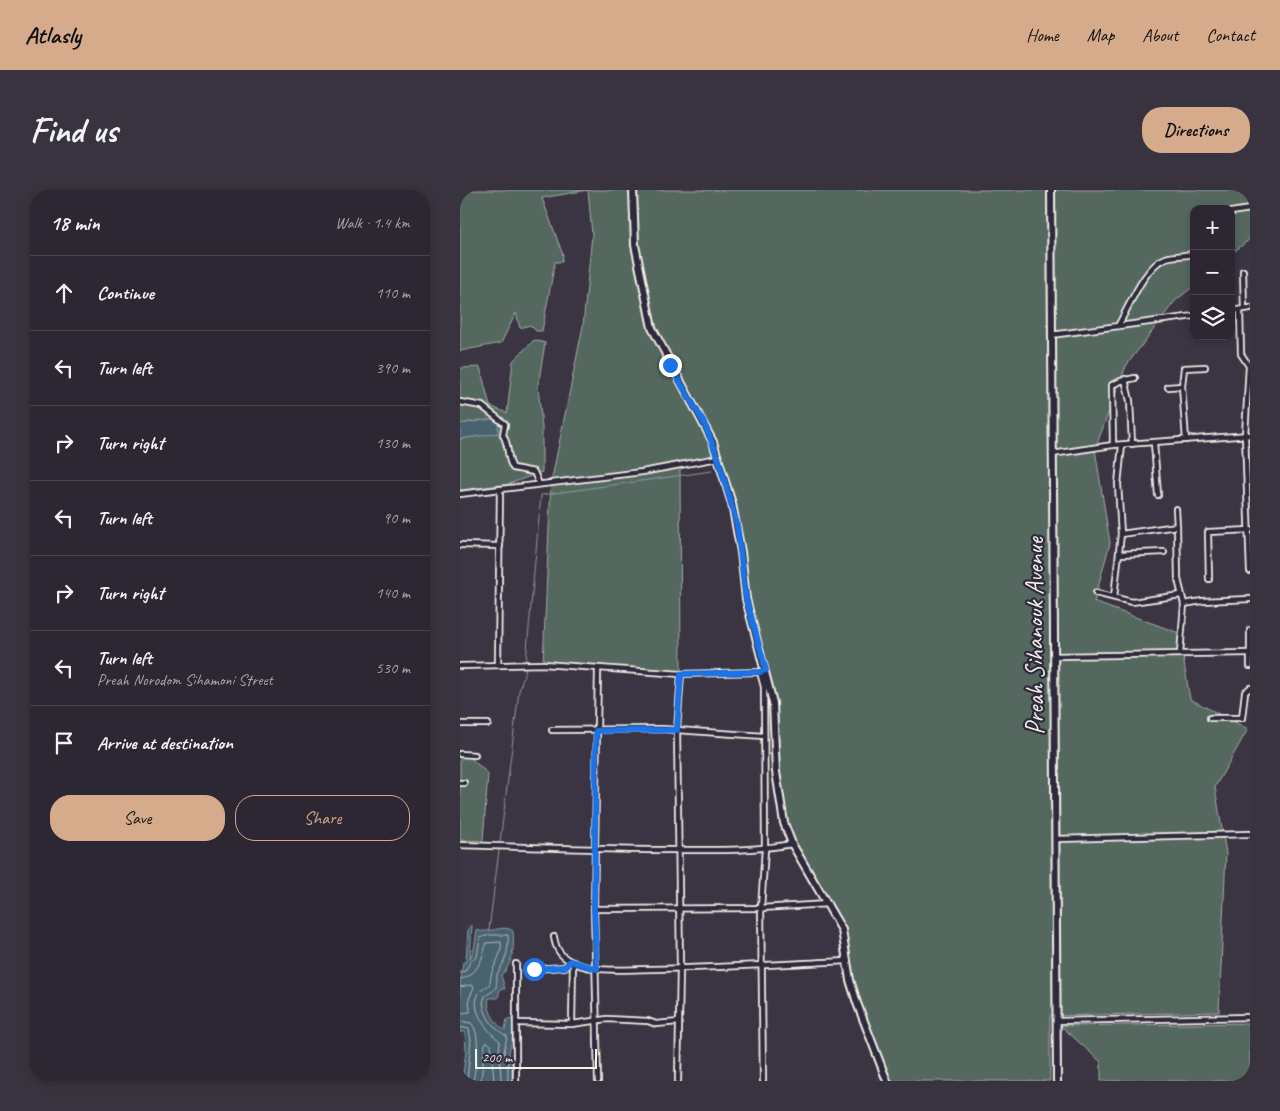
<!DOCTYPE html>
<html lang="en">
<head>
<meta charset="utf-8">
<style>
  :root { --surface:#2c2732; --page:#38333e; --text:#f1f3f6; --muted:#a6a5ac; --line:#48444d; --accent:#d6ab8b }
  body { margin:0; font-family:Caveat,sans-serif; background:var(--page); color:var(--text) }
  .controls { position:absolute; right:15px; top:15px; display:grid; overflow:hidden; border-radius:10px; box-shadow:0 2px 8px #0003 }
  .controls button { width:45px; height:45px; display:grid; place-items:center; padding:0; border:0; border-bottom:1px solid var(--line); background:var(--surface); color:var(--text); font:25px sans-serif }
  .scale { position:absolute; left:15px; bottom:12px; width:122px; box-sizing:border-box; padding-left:5px; border:2px solid #f4f1e8; border-top:0; font-size:14px; line-height:18px; white-space:nowrap; color:#f4f1e8; -webkit-text-stroke:4px #2f2a3d; paint-order:stroke }
  .stop { position:absolute; width:15px; height:15px; margin:-11px; border:4px solid #1a73e8; border-radius:50%; background:#fff }
  .stop.end { background:#1a73e8; border-color:#fff; box-shadow:0 1px 5px #0008 }
  .list { margin:0; padding:0; list-style:none }
  h2 { display:flex; justify-content:space-between; align-items:center; height:65px; margin:0; padding:0 20px; font-size:21px }
  h2 small { font-size:16px; font-weight:400; color:var(--muted) }
  .list li { display:grid; grid-template-columns:32px 1fr auto; gap:15px; align-items:center; box-sizing:border-box; height:75px; padding:0 20px; border-top:1px solid var(--line) }
  .list b { display:block; font-size:19px; white-space:nowrap }
  .list p { margin:0; font-size:16px; white-space:nowrap; color:var(--muted) }
  .list em { font-size:16px; font-style:normal; color:var(--muted) }
  .actions { display:flex; gap:10px; padding:15px 20px }
  .actions a { flex:1; padding:11px 0; border:1px solid var(--accent); border-radius:20px; text-align:center; font-size:18px; color:var(--accent) }
  .actions .main { background:var(--accent); color:#111 }
  .icon { flex:none; width:28px; height:28px; fill:none; stroke:currentColor; stroke-width:2; stroke-linecap:round; stroke-linejoin:round }
  .map { position:relative; flex:none; width:790px; height:891px; overflow:hidden; border-radius:20px }
  header { display:flex; align-items:center; gap:30px; box-sizing:border-box; height:70px; padding:0 25px; background:var(--accent); color:#111 }
  header strong { font-size:24px }
  nav { display:flex; gap:28px; margin-inline-start:auto; font-size:18px }
  .intro { display:flex; align-items:center; justify-content:space-between; box-sizing:border-box; height:120px; padding:0 30px }
  h1 { margin:0; font-size:35px }
  .button { padding:12px 22px; border-radius:20px; background:var(--accent); color:#111; font-size:18px; font-weight:700 }
  main { display:flex; gap:30px; padding:0 30px }
  aside { flex:1; background:var(--surface); border-radius:20px; box-shadow:0 2px 8px #0003 }
  .map>svg:first-child { display:block }
  .green { fill:#546861; stroke:#a4aca4 }
  .water { fill:#496270; stroke:#8d9ba0 }
  .lines { fill:none; stroke-linecap:round; stroke-linejoin:round }
  .shore { stroke:#b0b8b8; stroke-width:1 }
  .stream { stroke:#8d9ba0; stroke-width:1 }
  .street-casing { stroke:#f4f1e8; stroke-width:8 }
  .secondary-casing { stroke:#f4f1e8; stroke-width:10 }
  .street { stroke:#2f2a3d; stroke-width:4.5 }
  .secondary { stroke:#2f2a3d; stroke-width:6 }
  .route { stroke:#1a73e8; stroke-width:6 }
  .labels { text-anchor:middle; stroke-width:4.5; stroke-linejoin:round; paint-order:stroke }
  .street-label { font-size:25px; fill:#f4f1e8; stroke:#2f2a3d }
</style>
</head>
<body>
<header>
<strong>Atlasly</strong>
<nav><a>Home</a><a>Map</a><a>About</a><a>Contact</a></nav>
</header>
<div class="intro"><h1>Find us</h1><a class="button">Directions</a></div>
<main>
<aside>
<h2>18 min<small>Walk · 1.4 km</small></h2>
<ul class="list">
<li><svg class="icon" aria-label="ahead" viewBox="0 0 24 24"><path d="M12 20V5M6 11l6-6 6 6"/></svg><div><b>Continue</b></div><em>110 m</em></li>
<li><svg class="icon" aria-label="left" viewBox="0 0 24 24"><path d="M17 20v-9H6M10 6l-5 5 5 5"/></svg><div><b>Turn left</b></div><em>390 m</em></li>
<li><svg class="icon" aria-label="right" viewBox="0 0 24 24"><path d="M7 20v-9h11M14 6l5 5-5 5"/></svg><div><b>Turn right</b></div><em>130 m</em></li>
<li><svg class="icon" aria-label="left" viewBox="0 0 24 24"><path d="M17 20v-9H6M10 6l-5 5 5 5"/></svg><div><b>Turn left</b></div><em>90 m</em></li>
<li><svg class="icon" aria-label="right" viewBox="0 0 24 24"><path d="M7 20v-9h11M14 6l5 5-5 5"/></svg><div><b>Turn right</b></div><em>140 m</em></li>
<li><svg class="icon" aria-label="left" viewBox="0 0 24 24"><path d="M17 20v-9H6M10 6l-5 5 5 5"/></svg><div><b>Turn left</b><p>Preah Norodom Sihamoni Street</p></div><em>530 m</em></li>
<li><svg class="icon" aria-label="arrive" viewBox="0 0 24 24"><path d="M6 21V4h12l-3 4 3 4H6"/></svg><div><b>Arrive at destination</b></div></li>
</ul>
<div class="actions"><a class="main">Save</a><a>Share</a></div>
</aside>
<div class="map">
<svg width="790" height="891" viewBox="0 0 790 891">
  <rect width="100%" height="100%" fill="#3b3442"/>
  <filter id="ink" filterUnits="userSpaceOnUse"><feTurbulence type="fractalNoise" baseFrequency=".02" numOctaves="2"/><feDisplacementMap in="SourceGraphic" scale="10" xChannelSelector="R" yChannelSelector="G"/><feConvolveMatrix kernelMatrix="1 2 1 2 8 2 1 2 1" color-interpolation-filters="sRGB"/></filter>
  <g filter="url(#ink)">
    <g class="green">
      <polygon points="0,0 790,0 790,49 771,64 771,19 734,19 734,96 715,111 666,176 635,259 650,353 634,412 719,443 730,509 788,539 755,597 766,663 759,822 590,826 590,891 429,891 397,813 385,751 327,644 316,582 313,513 286,409 281,362 258,268 220,276 221,484 83,474 91,293 123,136 132,45 128,0 82,8 103,65 102,72 95,72 82,141 76,141 70,135 60,138 56,123 41,153 0,161"/>
      <polygon points="74,150 85,153 78,196 82,237 82,282 49,294 0,300 0,249 38,243 21,230 0,234 0,178 20,177 30,216 47,223 53,171"/>
      <polygon points="0,566 9,566 28,584 23,651 0,650"/>
      <polygon points="790,833 790,891 641,891 641,872 601,836"/>
    </g>
    <g class="water">
      <polygon points="32,229 38,230 38,243 0,249 0,234"/>
      <path d="M12,735l-2,34 4,-10 3,-19c10,5 27,-7 36,1 2,15 -1,36 -12,44l4,14h-5l-2,9h-9c-3,10 7,28 16,32l2,-11h5l2,12 -5,22 3,9v19h-50l4,-30 -1,-19h-5v-44l3,-26h3l2,-34z"/>
    </g>
    <g class="lines">
      <g class="shore">
        <path d="M0,783l5,-2 6,-10 6,-4 3,-19 9,-3h19c1,15 -3,28 -11,39 -1,16 1,14 -12,22l-2,7c2,15 12,27 24,33l-3,16 4,11v18"/>
        <path d="M0,789c16,-1 24,-23 26,-36l15,-1c2,16 -11,25 -11,41 -2,5 -8,5 -11,10 -10,17 9,39 21,48 -2,14 1,26 1,40"/>
        <polyline points="0,797 11,795 14,797 9,809 10,822 0,823"/>
        <path d="M0,831l11,2c11,10 5,44 2,58"/>
        <polyline points="0,837 9,839 11,850 7,891"/>
        <polyline points="21,891 25,854 27,852 31,855 34,891"/>
      </g>
      <g class="stream">
        <polyline points="66,471 81,305 252,281"/>
        <polyline points="29,740 59,501 66,478"/>
      </g>
      <defs>
        <g id="street">
          <polyline points="771,22 790,19"/>
          <polyline points="783,81 784,119"/>
          <polyline points="780,120 781,164 789,176 785,245 790,381"/>
          <polyline points="771,121 790,118"/>
          <path d="M658,136c11,-19 27,-61 48,-68 9,-3 19,-2 28,-4"/>
          <polyline points="591,145 734,126"/>
          <polyline points="665,189 670,211 672,254"/>
          <polyline points="722,196 724,178 745,177"/>
          <polyline points="708,197 722,196 726,250"/>
          <path d="M0,212l22,4 23,18 -2,11c7,11 3,23 10,33l21,4 5,12"/>
          <polyline points="694,253 698,305"/>
          <polyline points="653,255 652,195 661,191 675,188"/>
          <polyline points="662,255 658,294 661,344 717,336 718,389 724,414"/>
          <polyline points="592,264 653,255 790,245"/>
          <polyline points="0,304 182,282 258,268"/>
          <polyline points="716,319 717,336"/>
          <polyline points="0,355 40,356"/>
          <polyline points="660,364 704,362"/>
          <polyline points="749,389 748,342 790,340"/>
          <polyline points="636,403 672,412 721,405"/>
          <polyline points="654,407 661,344"/>
          <polyline points="790,440 790,476"/>
          <polyline points="720,464 724,414 742,411 790,409"/>
          <polyline points="594,466 790,463"/>
          <polyline points="38,475 40,299"/>
          <polyline points="0,476 83,474 221,484 301,482"/>
          <polyline points="138,480 134,719 138,891"/>
          <polyline points="300,482 304,497 305,659 301,718 303,891"/>
          <polyline points="750,528 782,528 785,502 790,498"/>
          <polyline points="0,534 28,534"/>
          <polyline points="92,540 202,539 304,546"/>
          <polyline points="0,564 15,565"/>
          <polyline points="0,593 4,593"/>
          <polyline points="596,649 790,644"/>
          <path d="M0,655c73,2 145,5 218,5 39,0 76,1 114,-6"/>
          <polyline points="134,719 301,718 368,714"/>
          <path d="M94,747c2,13 7,20 20,26 24,10 53,6 79,6 64,-1 129,-5 194,-8"/>
          <polyline points="74,779 105,777 110,771"/>
          <polyline points="597,831 790,827"/>
          <polyline points="56,833 112,834 147,829 188,831 196,834 219,832"/>
          <polyline points="112,834 113,772"/>
          <polyline points="56,891 56,774"/>
          <polyline points="218,891 220,778 217,540 221,484"/>
        </g>
        <g id="secondary">
          <polyline points="173,0 175,55 192,138 253,252 272,314 281,362 286,409 313,513 316,582 324,633 332,654 382,740 390,790 397,813 427,891"/>
          <polyline points="591,0 597,891"/>
        </g>
      </defs>
      <use href="#street" class="street-casing"/>
      <use href="#secondary" class="secondary-casing"/>
      <use href="#street" class="street"/>
      <use href="#secondary" class="secondary"/>
    </g>
  </g>
  <g class="lines" filter="url(#ink)">
    <polyline class="route" points="74,779 105,777 110,771 137,779 134,719 136,541 217,540 221,484 300,482 306,480 286,409 277,335 258,268 244,233 210,175"/>
  </g>
  <g class="labels">
    <g class="street-label">
      <text transform="translate(574 446) rotate(-90)" y="9">Preah Sihanouk Avenue</text>
    </g>
  </g>
</svg>
<div class="controls">
<button>+</button>
<button>−</button>
<button><svg class="icon" aria-label="layers" viewBox="0 0 24 24"><path d="M12 4l9 5-9 5-9-5zM3 14l9 5 9-5"/></svg></button>
</div>
<div class="scale">200 m</div>
<div class="stop" style="left:74px;top:779px"></div>
<div class="stop end" style="left:210px;top:175px"></div>
</div>
</main>
</body>
</html>
